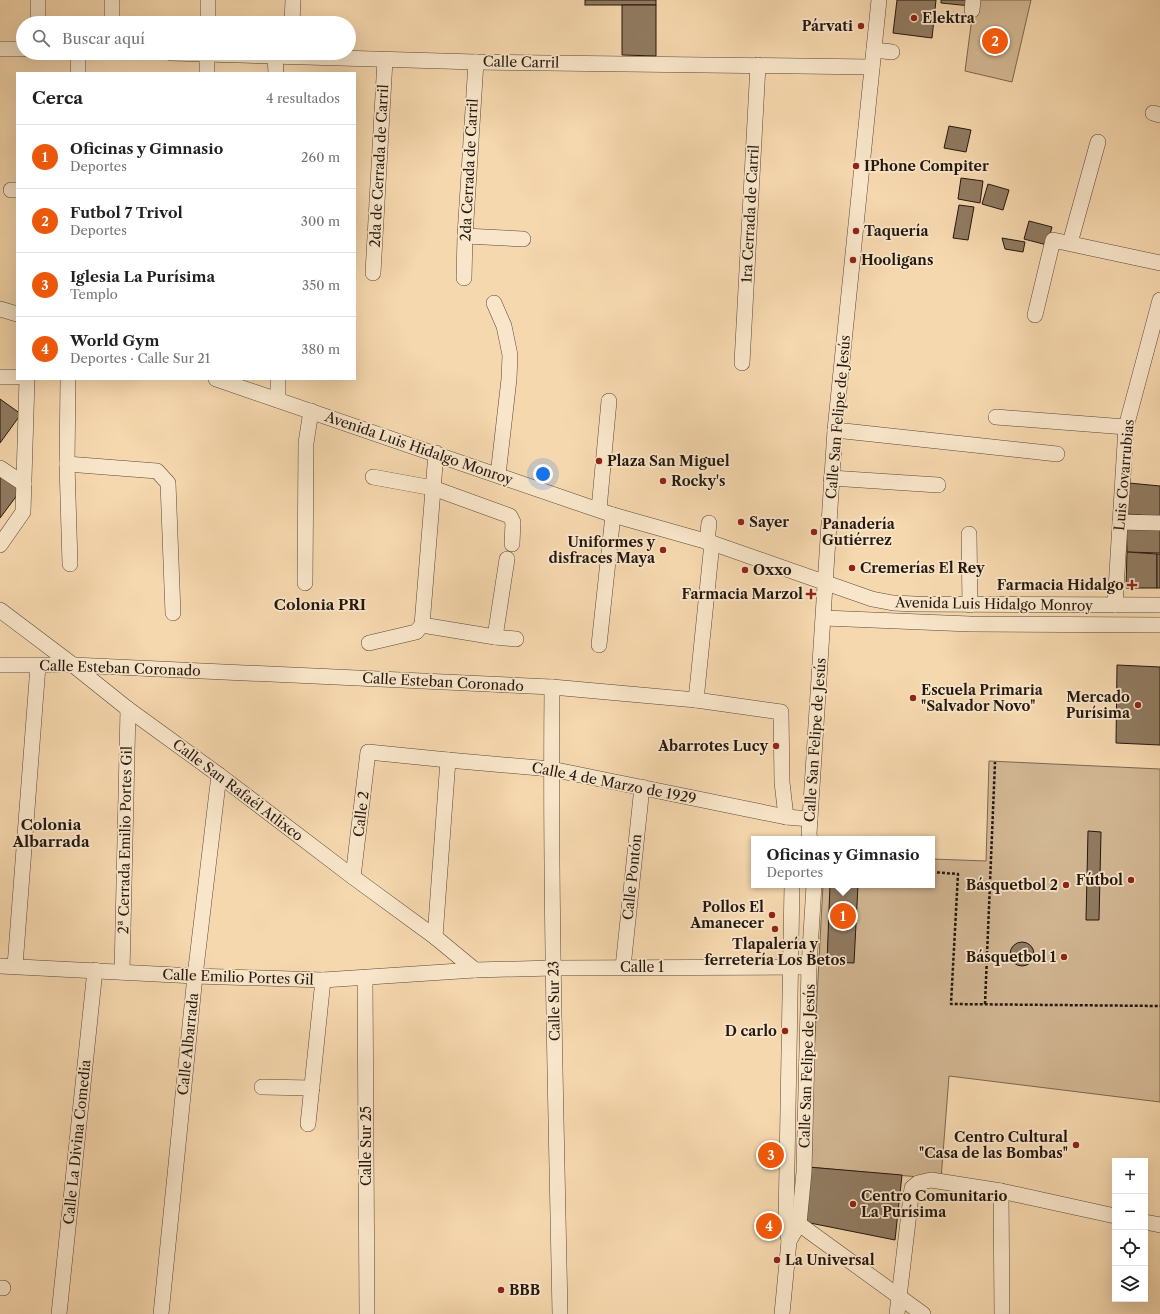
<!DOCTYPE html>
<html lang="es">
<head>
<meta charset="utf-8">
<style>
  :root { --surface:#fff; --page:#f6f6f6; --text:#202124; --muted:#757577; --line:#e0e0e0; --accent:#ea580c }
  body { margin:0; font-family:"Libre Caslon Text",serif; background:var(--page); color:var(--text) }
  .controls { position:absolute; right:12px; bottom:12px; display:grid; overflow:hidden; border-radius:0px; box-shadow:0 4px 16px #0002 }
  .controls button { width:36px; height:36px; display:grid; place-items:center; padding:0; border:0; border-bottom:1px solid var(--line); background:var(--surface); color:var(--text); font:20px sans-serif }
  .you { position:absolute; left:543px; top:474px; width:14px; height:14px; margin:-10px; border:3px solid #fff; border-radius:50%; background:#1a73e8; box-shadow:0 0 0 6px #1a73e833 }
  .badge { display:grid; place-items:center; width:26px; height:26px; border-radius:50%; background:var(--accent); color:#fff; font-size:13px; font-weight:700 }
  .pin { position:absolute; translate:-50% -50%; border:2px solid #fff; box-shadow:0 1px 4px #0006 }
  .popup { position:absolute; left:751px; top:836px; width:184px; height:52px; box-sizing:border-box; display:grid; place-content:center; border-radius:0px; background:var(--surface); filter:drop-shadow(0 1px 3px #0005); font-size:13px; white-space:nowrap; color:var(--muted) }
  .popup b { font-size:15px; color:var(--text) }
  .popup::after { content:''; position:absolute; left:50%; top:100%; margin-left:-8px; border:8px solid transparent; border-top-color:var(--surface) }
  .list { margin:0; padding:0; list-style:none }
  h2 { display:flex; justify-content:space-between; align-items:center; height:52px; margin:0; padding:0 16px; font-size:17px }
  h2 small { font-size:13px; font-weight:400; color:var(--muted) }
  .list li { display:grid; grid-template-columns:26px 1fr auto; gap:12px; align-items:center; box-sizing:border-box; height:64px; padding:0 16px; border-top:1px solid var(--line) }
  .list b { display:block; font-size:15px; white-space:nowrap }
  .list p { margin:0; font-size:13px; white-space:nowrap; color:var(--muted) }
  .list em { font-size:13px; font-style:normal; color:var(--muted) }
  .icon { flex:none; width:22px; height:22px; fill:none; stroke:currentColor; stroke-width:2; stroke-linecap:round; stroke-linejoin:round }
  .map { position:relative; flex:none; width:1160px; height:1314px; overflow:hidden }
  .search { position:absolute; background:var(--surface); box-shadow:0 4px 16px #0002; left:16px; top:16px; width:340px; height:44px; display:flex; align-items:center; gap:10px; box-sizing:border-box; padding:0 14px; border-radius:22px; color:var(--muted); font-size:15px }
  .panel { position:absolute; background:var(--surface); box-shadow:0 4px 16px #0002; left:16px; top:72px; width:340px; height:308px; border-radius:0px }
  .map>svg:first-child { display:block }
  .green { fill:#d2b793; stroke:#7b6750 }
  .building { fill:#917b61; stroke:#24170e }
  .lines { fill:none; stroke-linecap:round; stroke-linejoin:round }
  .minor-casing { stroke:#584736; stroke-width:16 }
  .path { stroke:#24170e; stroke-width:2.5; stroke-dasharray:3 2; stroke-linecap:butt }
  .minor { stroke:#f9e6ca; stroke-width:15 }
  .poi-dot { fill:#8f2418; stroke:#f9e6ca; stroke-width:1.5 }
  .labels { text-anchor:middle; stroke-width:3.5; stroke-linejoin:round; paint-order:stroke }
  .poi-label { font-size:14px; font-weight:bold; fill:#24170e; stroke:#f9e6ca; text-anchor:start }
  .street-label { font-size:14px; fill:#24170e; stroke:#f9e6ca }
  .neighbourhood-label { font-size:15px; font-weight:bold; fill:#24170e; stroke:#f9e6ca }
</style>
</head>
<body>
<div class="map">
<svg width="1160" height="1314" viewBox="0 0 1160 1314">
  <rect width="100%" height="100%" fill="#f6d8ae"/>
  <filter id="stains"><feTurbulence type="fractalNoise" baseFrequency=".005" numOctaves="4"/><feColorMatrix values="0 0 0 0 .2 0 0 0 0 .09 0 0 0 0 .02 0 0 0 .5 -.17"/></filter>
  <radialGradient id="worn" r=".72"><stop offset=".6" stop-color="#630" stop-opacity="0"/><stop offset="1" stop-color="#630" stop-opacity=".3"/></radialGradient>
  <g class="green">
    <polygon points="979,0 1031,0 1012,82 965,71 973,10"/>
    <polygon points="989,761 1160,769 1160,1102 949,1076 941,1179 808,1167 823,885 932,885 932,859 986,861"/>
  </g>
  <g class="building">
    <rect x="585" y="0" width="71" height="5"/>
    <polygon points="897,0 936,0 932,38 893,33"/>
    <polygon points="941,0 971,0 971,6 941,3"/>
    <polygon points="622,5 656,5 656,56 622,55"/>
    <polygon points="949,126 971,130 966,152 944,148"/>
    <polygon points="961,178 983,181 980,203 958,199"/>
    <polygon points="988,184 1009,190 1003,210 982,204"/>
    <polygon points="959,205 974,207 968,240 953,238"/>
    <polygon points="1029,221 1052,227 1047,245 1024,239"/>
    <polygon points="1002,238 1025,242 1023,252 1005,249"/>
    <polygon points="0,399 21,414 0,443"/>
    <polygon points="0,475 21,490 0,518"/>
    <polygon points="1129,483 1160,486 1160,517 1126,514"/>
    <polygon points="1126,514 1160,517 1160,553 1127,552"/>
    <polygon points="1127,552 1157,554 1157,588 1126,588"/>
    <rect x="1157" y="554" width="3" height="34"/>
    <polygon points="1117,665 1160,667 1160,745 1116,743"/>
    <polygon points="1088,831 1101,832 1099,920 1086,920"/>
    <polygon points="830,885 858,885 854,963 827,962"/>
    <circle cx="1022" cy="954" r="12"/>
    <polygon points="808,1167 902,1175 895,1240 805,1222"/>
  </g>
  <g class="lines">
    <defs>
      <g id="minor">
        <polyline points="38,0 38,23"/>
        <polyline points="972,10 973,0"/>
        <polyline points="112,23 112,0"/>
        <polyline points="208,23 208,0"/>
        <polyline points="292,23 293,0"/>
        <polyline points="0,49 23,49"/>
        <polyline points="874,50 892,52"/>
        <polyline points="171,53 476,62 872,67"/>
        <polyline points="207,53 207,73"/>
        <polyline points="275,56 276,73"/>
        <polyline points="78,73 78,53"/>
        <polyline points="1153,113 1160,115"/>
        <polyline points="11,190 17,190"/>
        <polyline points="465,236 523,239"/>
        <polyline points="1070,243 1098,142"/>
        <polyline points="373,273 385,60"/>
        <polyline points="464,278 465,236 476,62"/>
        <polyline points="494,303 504,326 510,355 509,379 498,475"/>
        <polyline points="0,309 17,314"/>
        <polyline points="1035,315 1053,240 1160,263"/>
        <polyline points="742,363 758,65"/>
        <polyline points="0,377 17,377"/>
        <polyline points="68,379 67,464 70,564"/>
        <polyline points="216,379 613,515 712,543 872,599 893,603 915,604 1160,605"/>
        <polyline points="278,379 278,400"/>
        <polyline points="996,417 1126,427"/>
        <polyline points="835,430 1057,454"/>
        <polyline points="67,464 157,471 168,483 173,613"/>
        <polyline points="0,468 24,484"/>
        <polyline points="373,477 433,488 510,516 513,522 512,544"/>
        <polyline points="831,478 938,485"/>
        <polyline points="599,509 609,401"/>
        <polyline points="1120,522 1160,523"/>
        <polyline points="969,534 970,605"/>
        <polyline points="707,542 709,523"/>
        <polyline points="0,545 23,512 27,379"/>
        <polyline points="305,583 306,443 311,411"/>
        <polyline points="1115,605 1126,427 1160,300"/>
        <polyline points="0,610 73,665 128,709 219,775 353,877 435,937 475,970"/>
        <polyline points="824,618 970,624 1160,625"/>
        <polyline points="422,625 495,637 516,639"/>
        <polyline points="495,637 507,559"/>
        <polyline points="369,643 416,632 422,625 436,453"/>
        <polyline points="599,645 613,515"/>
        <polyline points="0,665 73,665 552,687 696,700 781,712 782,782 786,817"/>
        <path d="M552,687c-2,209 4,418 8,627"/>
        <polyline points="696,700 712,543"/>
        <polyline points="810,839 809,834 835,430 879,0"/>
        <polyline points="353,877 368,752 448,760 551,769 786,817 810,819"/>
        <polyline points="435,937 448,760"/>
        <polyline points="0,966 195,976 323,980 475,970 553,968 809,967"/>
        <polyline points="15,966 38,666"/>
        <polyline points="623,967 642,787"/>
        <polyline points="122,972 128,709"/>
        <polyline points="365,978 367,1314"/>
        <polyline points="262,1087 312,1088"/>
        <polyline points="308,1124 323,980"/>
        <polyline points="1001,1191 1002,1314"/>
        <polyline points="789,1222 799,1224 923,1314"/>
        <polyline points="1145,1222 1160,1225"/>
        <polyline points="789,1241 799,1224 804,1172 809,967 814,885"/>
        <polyline points="0,1288 3,1288"/>
        <polyline points="59,1314 95,970"/>
        <polyline points="161,1314 195,976 219,775"/>
        <polyline points="782,1314 789,1241 786,1221 792,885"/>
        <polyline points="897,1314 912,1188 918,1183 931,1180 1001,1191 1115,1216"/>
      </g>
    </defs>
    <use href="#minor" class="minor-casing"/>
    <g class="path">
      <polyline points="932,872 958,874 951,1004 1160,1006"/>
      <polyline points="985,1004 995,762"/>
    </g>
    <use href="#minor" class="minor"/>
  </g>
  <g class="poi-dot">
    <circle cx="914" cy="18" r="4"/>
    <circle cx="861" cy="26" r="4"/>
    <circle cx="856" cy="166" r="4"/>
    <circle cx="856" cy="231" r="4"/>
    <circle cx="853" cy="260" r="4"/>
    <circle cx="599" cy="461" r="4"/>
    <circle cx="663" cy="481" r="4"/>
    <circle cx="741" cy="522" r="4"/>
    <circle cx="814" cy="532" r="4"/>
    <circle cx="663" cy="550" r="4"/>
    <circle cx="852" cy="568" r="4"/>
    <circle cx="745" cy="570" r="4"/>
    <path d="M1130 579h4v4h4v4h-4v4h-4v-4h-4v-4h4z"/>
    <path d="M809 588h4v4h4v4h-4v4h-4v-4h-4v-4h4z"/>
    <circle cx="913" cy="698" r="4"/>
    <circle cx="1138" cy="705" r="4"/>
    <circle cx="776" cy="746" r="4"/>
    <circle cx="1131" cy="880" r="4"/>
    <circle cx="1066" cy="885" r="4"/>
    <circle cx="772" cy="915" r="4"/>
    <circle cx="775" cy="929" r="4"/>
    <circle cx="1064" cy="957" r="4"/>
    <circle cx="785" cy="1031" r="4"/>
    <circle cx="1076" cy="1145" r="4"/>
    <circle cx="853" cy="1204" r="4"/>
    <circle cx="777" cy="1260" r="4"/>
    <circle cx="501" cy="1290" r="4"/>
  </g>
  <g class="labels">
    <g class="poi-label">
      <text x="922" y="23">Elektra</text>
      <text x="853" y="31" text-anchor="end">Párvati</text>
      <text x="864" y="171">IPhone Compiter</text>
      <text x="864" y="236">Taquería</text>
      <text x="861" y="265">Hooligans</text>
      <text x="607" y="466">Plaza San Miguel</text>
      <text x="671" y="486">Rocky's</text>
      <text x="749" y="527">Sayer</text>
      <text x="822" y="529">Panadería<tspan x="822" dy="16">Gutiérrez</tspan></text>
      <text x="655" y="547" text-anchor="end">Uniformes y<tspan x="655" dy="16">disfraces Maya</tspan></text>
      <text x="860" y="573">Cremerías El Rey</text>
      <text x="753" y="575">Oxxo</text>
      <text x="1124" y="590" text-anchor="end">Farmacia Hidalgo</text>
      <text x="803" y="599" text-anchor="end">Farmacia Marzol</text>
      <text x="921" y="695">Escuela Primaria<tspan x="921" dy="16">"Salvador Novo"</tspan></text>
      <text x="1130" y="702" text-anchor="end">Mercado<tspan x="1130" dy="16">Purísima</tspan></text>
      <text x="768" y="751" text-anchor="end">Abarrotes Lucy</text>
      <text x="1123" y="885" text-anchor="end">Fútbol</text>
      <text x="1058" y="890" text-anchor="end">Básquetbol 2</text>
      <text x="764" y="912" text-anchor="end">Pollos El<tspan x="764" dy="16">Amanecer</tspan></text>
      <text x="775" y="949" text-anchor="middle">Tlapalería y<tspan x="775" dy="16">ferretería Los Betos</tspan></text>
      <text x="1056" y="962" text-anchor="end">Básquetbol 1</text>
      <text x="777" y="1036" text-anchor="end">D carlo</text>
      <text x="1068" y="1142" text-anchor="end">Centro Cultural<tspan x="1068" dy="16">"Casa de las Bombas"</tspan></text>
      <text x="861" y="1201">Centro Comunitario<tspan x="861" dy="16">La Purísima</tspan></text>
      <text x="785" y="1265">La Universal</text>
      <text x="509" y="1295">BBB</text>
    </g>
    <g class="street-label">
      <text transform="translate(521 62) rotate(1)" y="5">Calle Carril</text>
      <text transform="translate(379 166) rotate(-87)" y="5">2da de Cerrada de Carril</text>
      <text transform="translate(469 170) rotate(-87)" y="5">2da Cerrada de Carril</text>
      <text transform="translate(750 214) rotate(-87)" y="5">1ra Cerrada de Carril</text>
      <text transform="translate(838 417) rotate(-85)" y="5">Calle San Felipe de Jesús</text>
      <text transform="translate(419 448) rotate(19)" y="5">Avenida Luis Hidalgo Monroy</text>
      <text transform="translate(1124 475) rotate(-85)" y="5">Luis Covarrubias</text>
      <text transform="translate(994 604) rotate(1)" y="5">Avenida Luis Hidalgo Monroy</text>
      <text transform="translate(120 668) rotate(2)" y="5">Calle Esteban Coronado</text>
      <text transform="translate(443 682) rotate(3)" y="5">Calle Esteban Coronado</text>
      <text transform="translate(815 740) rotate(-86)" y="5">Calle San Felipe de Jesús</text>
      <text transform="translate(614 783) rotate(11)" y="5">Calle 4 de Marzo de 1929</text>
      <text transform="translate(238 790) rotate(37)" y="5">Calle San Rafaél Atlixco</text>
      <text transform="translate(361 814) rotate(-83)" y="5">Calle 2</text>
      <text transform="translate(125 840) rotate(-89)" y="5">2ª Cerrada Emilio Portes Gil</text>
      <text transform="translate(632 877) rotate(-84)" y="5">Calle Pontón</text>
      <text x="642" y="972">Calle 1</text>
      <text transform="translate(238 977) rotate(2)" y="5">Calle Emilio Portes Gil</text>
      <text transform="translate(554 1001) rotate(-91)" y="5">Calle Sur 23</text>
      <text transform="translate(188 1044) rotate(-84)" y="5">Calle Albarrada</text>
      <text transform="translate(807 1066) rotate(-88)" y="5">Calle San Felipe de Jesús</text>
      <text transform="translate(77 1142) rotate(-84)" y="5">Calle La Divina Comedia</text>
      <text transform="translate(366 1146) rotate(-90)" y="5">Calle Sur 25</text>
    </g>
    <g class="neighbourhood-label">
      <text x="320" y="610">Colonia PRI</text>
      <text x="51" y="830">Colonia<tspan x="51" dy="17">Albarrada</tspan></text>
    </g>
  </g>
  <rect width="100%" height="100%" filter="url(#stains)"/>
  <rect width="100%" height="100%" fill="url(#worn)"/>
</svg>
<div class="controls">
<button>+</button>
<button>−</button>
<button><svg class="icon" aria-label="locate" viewBox="0 0 24 24"><circle cx="12" cy="12" r="6"/><path d="M12 2v4M12 18v4M2 12h4M18 12h4"/></svg></button>
<button><svg class="icon" aria-label="layers" viewBox="0 0 24 24"><path d="M12 4l9 5-9 5-9-5zM3 14l9 5 9-5"/></svg></button>
</div>
<div class="you"></div>
<div class="pin badge" style="left:843px;top:916px">1</div>
<div class="popup"><b>Oficinas y Gimnasio</b>Deportes</div>
<div class="pin badge" style="left:995px;top:41px">2</div>
<div class="pin badge" style="left:771px;top:1155px">3</div>
<div class="pin badge" style="left:769px;top:1226px">4</div>
<div class="search"><svg class="icon" aria-label="search" viewBox="0 0 24 24"><circle cx="10" cy="10" r="6"/><path d="M15 15l6 6"/></svg>Buscar aquí</div>
<section class="panel">
<h2>Cerca<small>4 resultados</small></h2>
<ul class="list">
<li><span class="badge">1</span><div><b>Oficinas y Gimnasio</b><p>Deportes</p></div><em>260 m</em></li>
<li><span class="badge">2</span><div><b>Futbol 7 Trivol</b><p>Deportes</p></div><em>300 m</em></li>
<li><span class="badge">3</span><div><b>Iglesia La Purísima</b><p>Templo</p></div><em>350 m</em></li>
<li><span class="badge">4</span><div><b>World Gym</b><p>Deportes · Calle Sur 21</p></div><em>380 m</em></li>
</ul>
</section>
</div>
</body>
</html>
